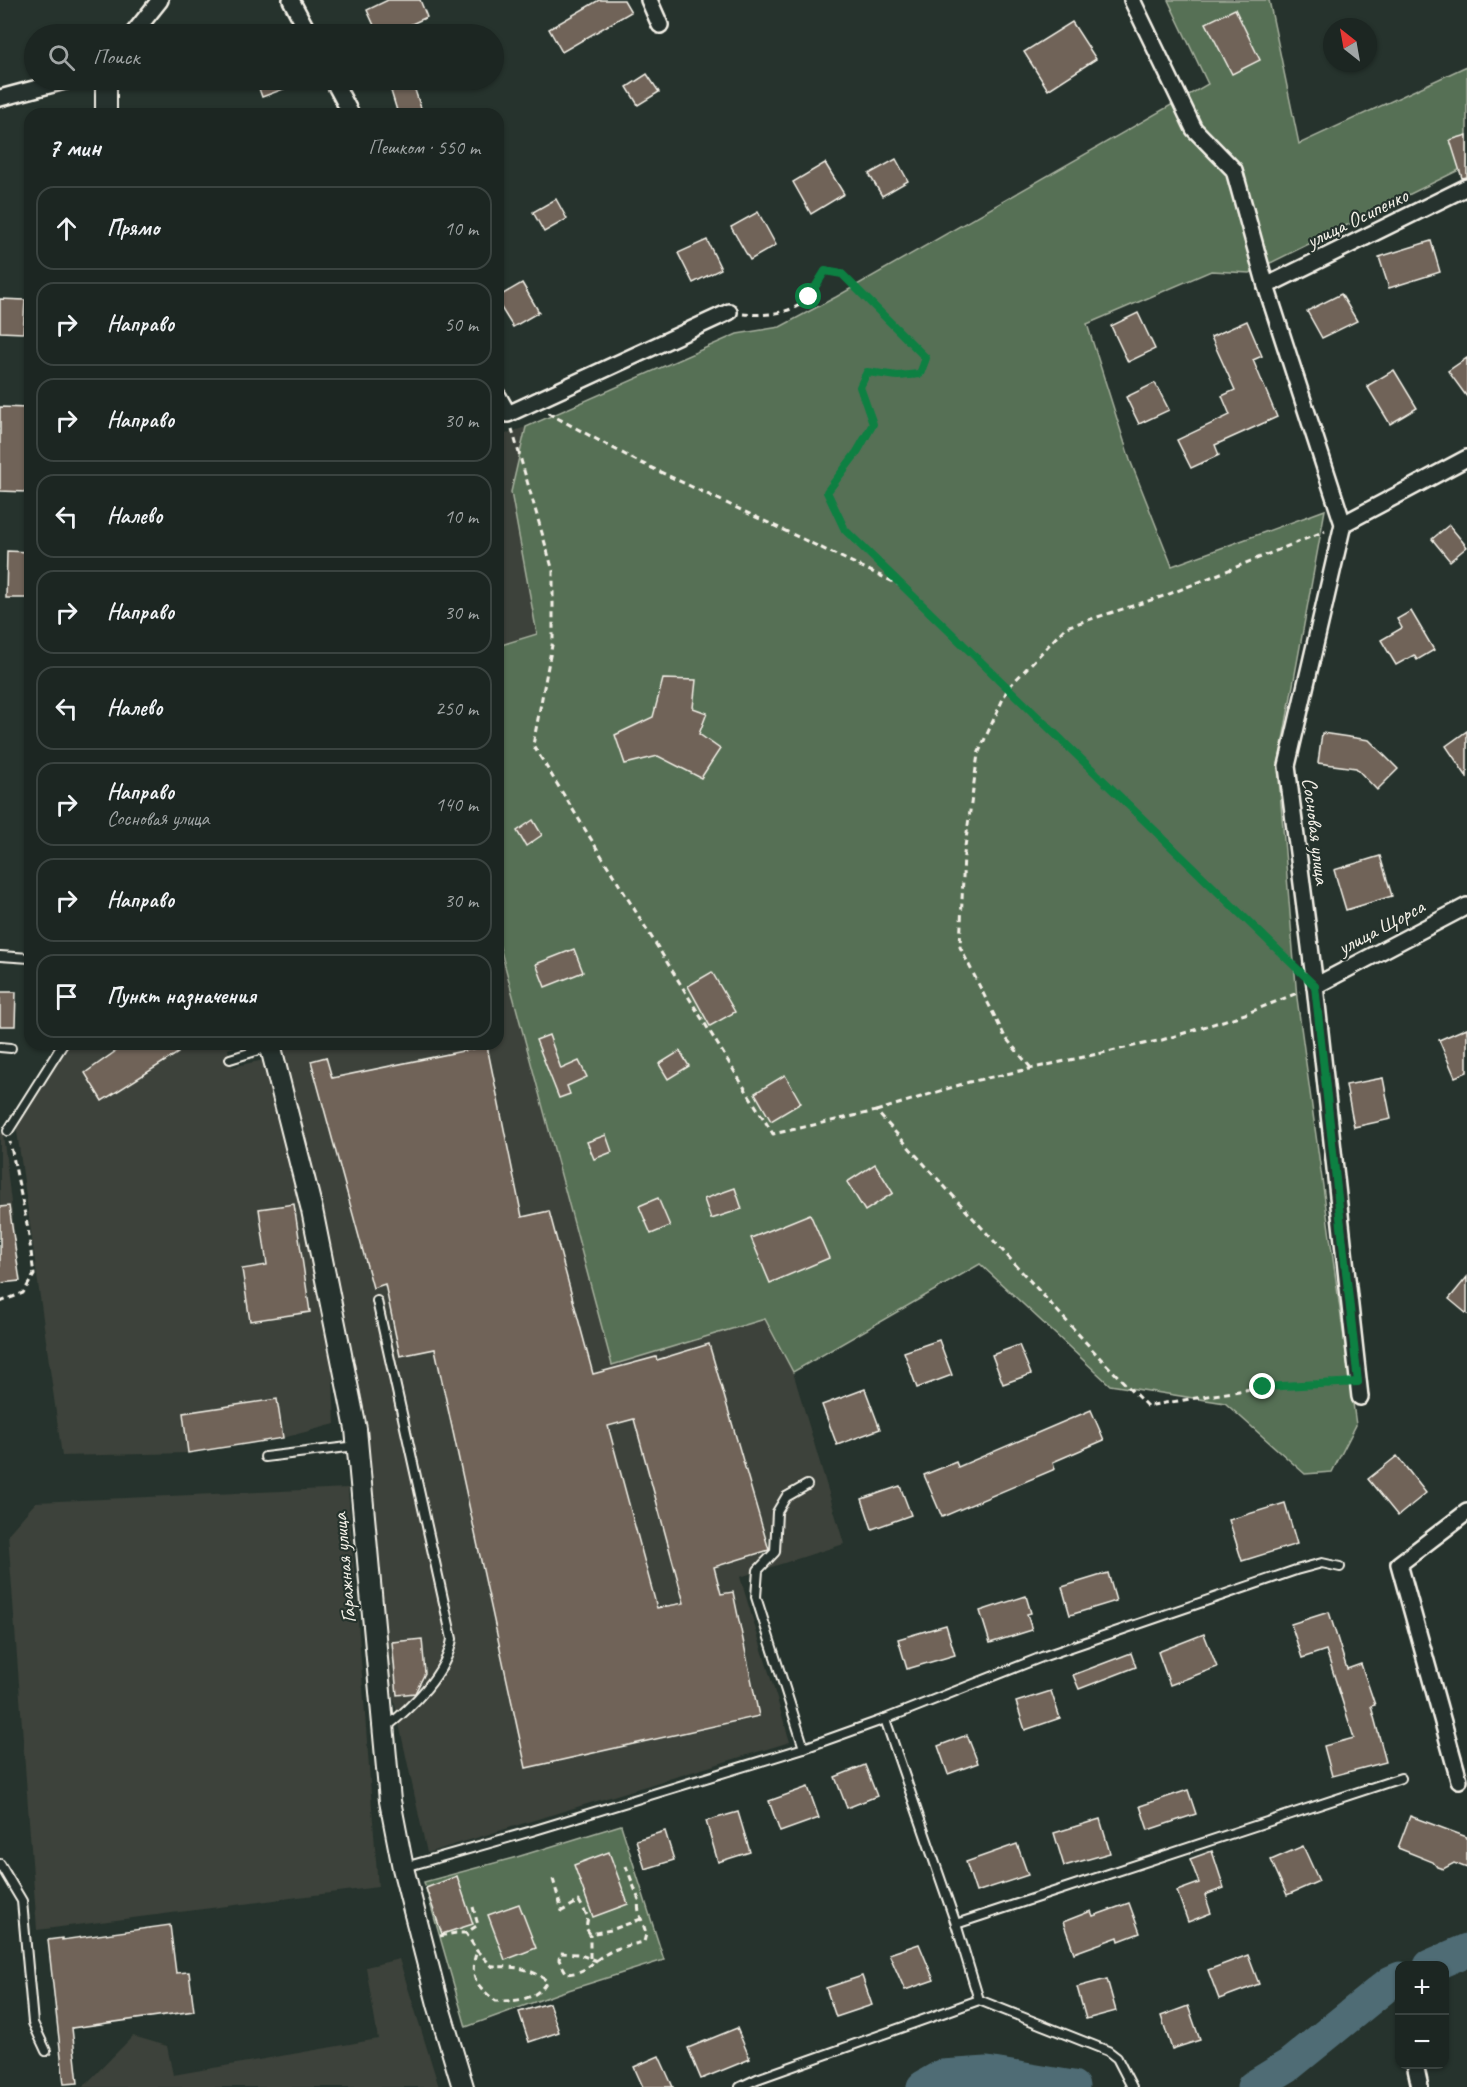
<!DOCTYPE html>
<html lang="ru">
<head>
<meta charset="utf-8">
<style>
  :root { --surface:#1c2622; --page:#29322f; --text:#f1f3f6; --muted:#a0a5a5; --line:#3a4340 }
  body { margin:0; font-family:Caveat,sans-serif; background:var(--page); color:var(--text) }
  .controls { position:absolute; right:18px; bottom:18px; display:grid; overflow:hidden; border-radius:12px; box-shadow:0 2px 4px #0004 }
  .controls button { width:54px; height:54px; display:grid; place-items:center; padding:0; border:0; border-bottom:2px solid var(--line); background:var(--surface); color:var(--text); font:30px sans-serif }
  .compass { position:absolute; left:1323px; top:18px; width:54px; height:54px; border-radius:50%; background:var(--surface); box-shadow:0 2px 4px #0004; rotate:329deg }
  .stop { position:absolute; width:18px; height:18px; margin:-14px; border:4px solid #0b8043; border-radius:50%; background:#fff }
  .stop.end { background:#0b8043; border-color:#fff; box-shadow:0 2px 6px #0008 }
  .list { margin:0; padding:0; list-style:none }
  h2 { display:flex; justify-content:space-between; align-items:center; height:78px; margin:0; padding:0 24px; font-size:26px }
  h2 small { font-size:20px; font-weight:400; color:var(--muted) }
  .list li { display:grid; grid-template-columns:39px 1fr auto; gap:18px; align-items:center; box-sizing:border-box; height:84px; margin:0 12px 12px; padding:0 12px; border:2px solid var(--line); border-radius:18px }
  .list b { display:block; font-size:22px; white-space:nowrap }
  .list p { margin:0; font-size:20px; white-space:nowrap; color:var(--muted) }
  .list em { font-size:20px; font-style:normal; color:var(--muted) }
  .icon { flex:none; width:33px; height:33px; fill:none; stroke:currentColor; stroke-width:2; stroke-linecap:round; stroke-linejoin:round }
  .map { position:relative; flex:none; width:1467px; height:2087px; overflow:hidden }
  .search { position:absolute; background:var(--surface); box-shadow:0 2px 4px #0004; left:24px; top:24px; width:480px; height:66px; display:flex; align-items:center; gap:15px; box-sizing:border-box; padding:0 21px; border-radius:33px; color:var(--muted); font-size:22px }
  .panel { position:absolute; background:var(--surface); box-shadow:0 2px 4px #0004; left:24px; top:108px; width:480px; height:942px; border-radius:18px }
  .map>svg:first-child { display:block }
  .built { fill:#3c423a }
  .green { fill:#576f55; stroke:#a6b09e; stroke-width:1.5 }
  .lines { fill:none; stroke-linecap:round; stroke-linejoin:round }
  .river { stroke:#4f6c75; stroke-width:33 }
  .building { fill:#6f6459; stroke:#f4f1e8; stroke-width:1.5; fill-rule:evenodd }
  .service-casing { stroke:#f4f1e8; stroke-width:12 }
  .minor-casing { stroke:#f4f1e8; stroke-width:20 }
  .tertiary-casing { stroke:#f4f1e8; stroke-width:24 }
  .path { stroke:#f4f1e8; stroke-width:3; stroke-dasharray:6 4.5; stroke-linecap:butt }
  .service { stroke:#26332d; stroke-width:8 }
  .minor { stroke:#26332d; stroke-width:15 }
  .tertiary { stroke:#26332d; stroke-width:20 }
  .route { stroke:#0b8043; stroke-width:8 }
  .labels { text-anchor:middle; stroke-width:4.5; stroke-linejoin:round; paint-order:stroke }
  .street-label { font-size:21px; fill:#f4f1e8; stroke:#26332d }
</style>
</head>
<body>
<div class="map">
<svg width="1467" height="2087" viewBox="0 0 1467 2087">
  <rect width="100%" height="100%" fill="#26332d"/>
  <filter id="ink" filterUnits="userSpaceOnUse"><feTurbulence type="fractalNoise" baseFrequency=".0167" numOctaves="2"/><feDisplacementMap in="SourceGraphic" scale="12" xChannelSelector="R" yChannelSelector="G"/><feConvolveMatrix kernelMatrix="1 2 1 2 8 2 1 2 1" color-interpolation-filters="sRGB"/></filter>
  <g filter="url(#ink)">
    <g class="built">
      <polygon points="526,427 511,492 537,634 498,646 498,436"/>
      <polygon points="498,940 612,1364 765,1319 793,1372 844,1544 740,1577 790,1742 427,1853 391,1687 366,1418 281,1044 498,1044"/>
      <polygon points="67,1044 245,1044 228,1049 232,1067 268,1059 332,1359 335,1424 283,1438 188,1453 62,1456 16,1124"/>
      <polygon points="0,1133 3,1133 20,1281 0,1285"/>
      <polygon points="348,1488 378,1887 37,1930 8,1534 36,1502"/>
      <polygon points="399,1959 439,2087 83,2087 133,2036 167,2046 173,2075 378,2039 366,1967"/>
    </g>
    <g class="green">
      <polygon points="1168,0 1269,0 1299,144 1467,66 1467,166 1250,273 1211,271 1087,324 1130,460 1172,566 1325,510 1278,767 1297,998 1356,1425 1332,1472 1305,1474 1225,1403 1110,1385 980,1264 793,1372 765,1319 612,1365 498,940 498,646 537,634 511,492 526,427 737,334 780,327 836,297 1208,84"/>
      <polygon points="621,1825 664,1960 559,1993 466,2027 424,1882 517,1857"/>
    </g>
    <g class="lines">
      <g class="river">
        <polyline points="1430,1966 1467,1950"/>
        <polyline points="923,2087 942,2076 987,2073 1073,2087"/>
        <polyline points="1253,2087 1289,2065 1391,1982 1400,1978"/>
      </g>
    </g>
    <g class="building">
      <polygon points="388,0 420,0 427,17 390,34 378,34 367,10"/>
      <polygon points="599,0 624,0 631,12 562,52 549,29"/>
      <polygon points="1235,9 1260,60 1232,74 1206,23"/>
      <polygon points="1072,22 1096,59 1048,90 1024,52"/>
      <polygon points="647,74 659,92 638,105 627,87"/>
      <polygon points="256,80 304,80 305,81 262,97"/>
      <polygon points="413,84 423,114 398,114 391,91"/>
      <polygon points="1467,135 1467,177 1462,178 1450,140"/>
      <polygon points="896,159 908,181 882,196 869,174"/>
      <polygon points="825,163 844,194 811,214 793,182"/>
      <polygon points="556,199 567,219 544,232 533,212"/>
      <polygon points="758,212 776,245 750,260 731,227"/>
      <polygon points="707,240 721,269 693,283 678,253"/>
      <polygon points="1431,241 1440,272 1389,288 1379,257"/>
      <polygon points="522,283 539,312 513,327 498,303 498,297"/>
      <polygon points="1341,294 1357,321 1322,338 1307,311"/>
      <polygon points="0,299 25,300 23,333 0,332"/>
      <polygon points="1138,313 1155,349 1128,362 1111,326"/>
      <polygon points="1247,321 1262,356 1253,360 1277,417 1215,445 1219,455 1191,468 1177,440 1230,415 1222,396 1235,390 1211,337"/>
      <polygon points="1467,358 1467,397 1448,371"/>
      <polygon points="1394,370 1417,408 1390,424 1367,386"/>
      <polygon points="1155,383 1169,410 1139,424 1126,397"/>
      <polygon points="0,407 30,408 27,492 0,491"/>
      <polygon points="1449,525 1467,547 1450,561 1432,539"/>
      <polygon points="7,551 30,552 30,598 6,598"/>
      <polygon points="1411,611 1434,650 1417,660 1414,655 1396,665 1381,640 1402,628 1397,619"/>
      <polygon points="663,679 696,680 693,708 707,713 699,734 720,749 701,778 658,756 625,764 615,735 653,717"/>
      <polygon points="1467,731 1467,777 1446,746"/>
      <polygon points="1322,733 1369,740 1398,769 1377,790 1356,768 1318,763"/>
      <polygon points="533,820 542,835 526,846 517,831"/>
      <polygon points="1380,856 1392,896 1346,910 1334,870"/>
      <polygon points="574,949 583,972 545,987 536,964"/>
      <polygon points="712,972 735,1012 710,1026 688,986"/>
      <polygon points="0,992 16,992 15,1026 0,1026"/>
      <polygon points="1467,1028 1467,1072 1455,1077 1439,1040"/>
      <polygon points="549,1035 561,1069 579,1061 587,1077 567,1086 570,1094 559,1098 536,1040"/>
      <polygon points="126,1044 172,1044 178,1053 102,1101 85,1073"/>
      <path d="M487,1046l35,171 27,-6 44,163 63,-17 1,3 52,-16 60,206 -55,17 7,27 12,-2 26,124 -233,52 -91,-419 -35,7 -15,-72 -12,4 -62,-227 15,-4 6,21zM634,1419l50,184 -27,5 -49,-182z"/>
      <polygon points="680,1051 689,1066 668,1079 659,1064"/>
      <polygon points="785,1075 801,1103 771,1121 755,1093"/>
      <polygon points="1383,1078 1391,1119 1354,1127 1346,1085"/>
      <polygon points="606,1135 612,1152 594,1159 587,1142"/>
      <polygon points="875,1164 893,1193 865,1211 847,1182"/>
      <polygon points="735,1188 742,1209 711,1219 704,1199"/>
      <polygon points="658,1198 670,1226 651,1234 639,1206"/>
      <polygon points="294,1204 310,1312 250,1321 242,1269 267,1265 259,1209"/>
      <polygon points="9,1206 20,1281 0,1283 0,1207"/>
      <polygon points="810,1214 829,1258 770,1283 751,1238"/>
      <polygon points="1467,1277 1467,1314 1449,1299"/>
      <polygon points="939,1340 952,1375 917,1388 904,1352"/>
      <polygon points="1019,1345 1031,1374 1003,1384 992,1355"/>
      <polygon points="865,1389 880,1429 837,1445 822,1405"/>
      <polygon points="277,1399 283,1438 188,1453 183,1413"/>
      <polygon points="1091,1410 1104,1440 1053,1462 1055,1469 942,1517 924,1475 956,1462 958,1467"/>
      <polygon points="1397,1456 1426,1493 1398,1516 1368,1479"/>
      <polygon points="900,1486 911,1515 872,1529 862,1499"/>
      <polygon points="1285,1503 1297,1544 1242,1561 1229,1520"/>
      <polygon points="1108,1573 1116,1601 1070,1615 1062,1587"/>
      <polygon points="1026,1596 1031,1613 1027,1614 1032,1630 990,1643 980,1611"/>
      <polygon points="1329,1612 1347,1669 1361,1664 1375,1705 1371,1706 1386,1762 1332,1776 1324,1746 1354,1738 1326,1650 1302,1658 1291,1624"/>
      <polygon points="946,1625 955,1655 907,1669 898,1639"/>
      <polygon points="1204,1634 1217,1667 1170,1685 1158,1652"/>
      <polygon points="422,1639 425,1673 415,1693 397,1695 392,1642"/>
      <polygon points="1131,1653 1136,1667 1079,1689 1073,1675"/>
      <polygon points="1051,1691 1060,1718 1025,1730 1016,1702"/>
      <polygon points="967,1735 978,1763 948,1774 938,1746"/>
      <polygon points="865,1765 877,1796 847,1808 835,1777"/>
      <polygon points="808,1787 819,1818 780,1832 769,1801"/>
      <polygon points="1188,1790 1196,1814 1148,1830 1140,1806"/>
      <polygon points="738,1812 750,1852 718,1862 706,1821"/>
      <polygon points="1410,1816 1467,1837 1467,1868 1454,1863 1443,1869 1437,1867 1433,1862 1398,1848"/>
      <polygon points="1100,1819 1110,1853 1064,1866 1054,1833"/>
      <polygon points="665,1831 674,1860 645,1869 636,1840"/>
      <polygon points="1017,1844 1028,1875 976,1892 966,1862"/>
      <polygon points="1303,1846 1319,1881 1287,1895 1271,1860"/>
      <polygon points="1212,1851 1224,1888 1205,1895 1211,1913 1188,1922 1177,1891 1199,1883 1190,1859"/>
      <polygon points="609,1852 628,1904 593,1917 574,1865"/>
      <polygon points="457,1876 473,1924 442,1934 426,1888"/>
      <polygon points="1129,1903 1140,1933 1119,1941 1118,1937 1074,1953 1063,1922 1091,1911 1093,1916"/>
      <polygon points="519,1904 536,1948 505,1960 488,1915"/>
      <polygon points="170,1925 176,1973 189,1972 194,2011 72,2028 78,2083 64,2084 48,1940 62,1938 62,1940"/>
      <polygon points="919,1944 934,1980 905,1990 889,1954"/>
      <polygon points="1248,1955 1259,1984 1219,1999 1208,1970"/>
      <polygon points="862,1976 872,2005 836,2017 826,1988"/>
      <polygon points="1107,1979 1116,2011 1086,2019 1077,1987"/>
      <polygon points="549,2003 559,2032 529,2042 519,2012"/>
      <polygon points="1188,2006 1200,2040 1172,2049 1161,2016"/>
      <polygon points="737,2028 750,2059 701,2079 688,2048"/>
      <polygon points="659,2056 673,2087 643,2087 634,2067"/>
    </g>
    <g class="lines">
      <defs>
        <g id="service">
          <polyline points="0,956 30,958"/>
          <polyline points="0,1047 11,1048"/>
          <polyline points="230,1059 269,1047"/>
          <polyline points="8,1131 63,1044"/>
          <path d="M377,1301l75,338c-5,34 -41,69 -67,89"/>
          <polyline points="265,1457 356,1446"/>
          <polyline points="885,1719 956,1924 979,2000"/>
          <polyline points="804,1748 756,1597 758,1570 775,1552 777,1512 786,1497 807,1485"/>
          <polyline points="0,1864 22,1901 33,2023 46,2051"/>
          <polyline points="405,1867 532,1831 804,1748 885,1719 1042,1657 1296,1570 1322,1563 1340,1567"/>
          <polyline points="956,1924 1401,1778"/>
          <polyline points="740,2087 757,2079 979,2000 1108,2051 1117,2058 1132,2087"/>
        </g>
        <g id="minor">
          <polyline points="291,0 309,34"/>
          <polyline points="649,0 660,25"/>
          <polyline points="1132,0 1194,129 1234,170 1266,286 1343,524 1287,766 1315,986 1360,1397"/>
          <polyline points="133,34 160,0"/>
          <polyline points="333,80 351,114"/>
          <polyline points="0,98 68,80"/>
          <polyline points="1266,286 1467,187"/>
          <polyline points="498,396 508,414 729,312"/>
          <polyline points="1343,524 1467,458"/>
          <polyline points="1315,986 1467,906"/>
          <polyline points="1459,1780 1399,1564 1467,1512"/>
          <polyline points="1415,2064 1420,2087"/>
        </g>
        <g id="tertiary">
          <polyline points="106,114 106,80"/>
          <polyline points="270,1044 312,1210 356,1429 390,1801 403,1868 438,2004 463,2087"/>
        </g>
      </defs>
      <use href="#service" class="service-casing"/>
      <use href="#minor" class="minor-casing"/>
      <use href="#tertiary" class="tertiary-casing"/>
      <g class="path">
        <path d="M743,314c22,2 52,0 67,-18 6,-7 10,-17 15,-25l17,3 84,84 -6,16 -22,2 -31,-3 -7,14 13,37 -16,28 -30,40 18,38 450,437"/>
        <polyline points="548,413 635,460 900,585"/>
        <polyline points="512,429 553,571 553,640 533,745 773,1134 876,1111 1100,1358 1147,1406 1263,1387 1342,1382"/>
        <polyline points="1031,1068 1005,1037 960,947 964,854 978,754 1008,688 1066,627 1167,595 1325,531"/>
        <polyline points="876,1111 969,1082 1162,1040 1245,1014 1300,992"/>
        <polyline points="0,1302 23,1293 34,1275 28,1229 10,1142"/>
        <polyline points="553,1879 562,1911 579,1901 588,1917 586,1928 590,1934 611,1930 641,1919"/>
        <path d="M473,1907l5,18 -12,8 11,18 16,16c20,-1 38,1 54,14 -11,20 -31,20 -51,20 -20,-15 -28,-25 -19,-50"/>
        <polyline points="440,1936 456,1933 466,1933"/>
        <polyline points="590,1958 590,1934"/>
        <path d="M597,1961l-19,-7 -18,-1 -1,7 8,14c22,-2 22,-11 39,-20 11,-7 25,-9 38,-12l2,-8c-2,-11 -10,-22 -7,-34l-13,-34"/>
      </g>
      <use href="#service" class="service"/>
      <use href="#minor" class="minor"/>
      <use href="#tertiary" class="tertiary"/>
    </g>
  </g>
  <g class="lines" filter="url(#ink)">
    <polyline class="route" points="809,297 825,271 842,274 926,358 920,374 898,376 867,372 860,387 873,424 857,452 827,492 845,530 1315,986 1358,1382 1263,1387"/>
  </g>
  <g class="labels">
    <g class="street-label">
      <text transform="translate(1357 218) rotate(-26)" y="7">улица Осипенко</text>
      <text transform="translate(1316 831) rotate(83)" y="7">Сосновая улица</text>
      <text transform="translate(1381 927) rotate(-28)" y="7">улица Щорса</text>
      <text transform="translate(344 1568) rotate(-95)" y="7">Гаражная улица</text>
    </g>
  </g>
</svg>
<div class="controls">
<button>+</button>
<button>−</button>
</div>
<svg class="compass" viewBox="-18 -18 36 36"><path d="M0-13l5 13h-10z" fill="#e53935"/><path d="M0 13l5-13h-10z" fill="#a0a5a5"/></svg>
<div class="stop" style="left:809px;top:297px"></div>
<div class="stop end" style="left:1263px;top:1387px"></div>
<div class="search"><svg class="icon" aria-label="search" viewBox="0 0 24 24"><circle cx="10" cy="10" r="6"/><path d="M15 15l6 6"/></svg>Поиск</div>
<section class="panel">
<h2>7 мин<small>Пешком · 550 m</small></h2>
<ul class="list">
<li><svg class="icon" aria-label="ahead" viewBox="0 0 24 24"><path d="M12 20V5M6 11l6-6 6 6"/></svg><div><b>Прямо</b></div><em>10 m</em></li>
<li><svg class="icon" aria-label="right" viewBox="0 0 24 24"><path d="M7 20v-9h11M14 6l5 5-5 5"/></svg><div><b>Направо</b></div><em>50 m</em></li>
<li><svg class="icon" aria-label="right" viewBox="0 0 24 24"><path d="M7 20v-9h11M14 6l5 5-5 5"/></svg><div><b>Направо</b></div><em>30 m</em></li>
<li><svg class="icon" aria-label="left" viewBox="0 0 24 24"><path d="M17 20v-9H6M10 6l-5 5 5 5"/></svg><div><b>Налево</b></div><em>10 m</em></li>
<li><svg class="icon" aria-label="right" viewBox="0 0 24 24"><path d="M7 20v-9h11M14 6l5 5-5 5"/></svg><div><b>Направо</b></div><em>30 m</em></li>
<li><svg class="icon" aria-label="left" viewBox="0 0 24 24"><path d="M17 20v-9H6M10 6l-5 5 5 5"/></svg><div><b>Налево</b></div><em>250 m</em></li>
<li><svg class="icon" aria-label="right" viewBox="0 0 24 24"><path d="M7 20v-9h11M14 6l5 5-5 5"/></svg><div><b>Направо</b><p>Сосновая улица</p></div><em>140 m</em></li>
<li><svg class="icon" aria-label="right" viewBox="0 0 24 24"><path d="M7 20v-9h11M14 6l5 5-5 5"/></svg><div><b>Направо</b></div><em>30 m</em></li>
<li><svg class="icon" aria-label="arrive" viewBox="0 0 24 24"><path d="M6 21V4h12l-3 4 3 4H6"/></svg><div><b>Пункт назначения</b></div></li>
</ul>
</section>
</div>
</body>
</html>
